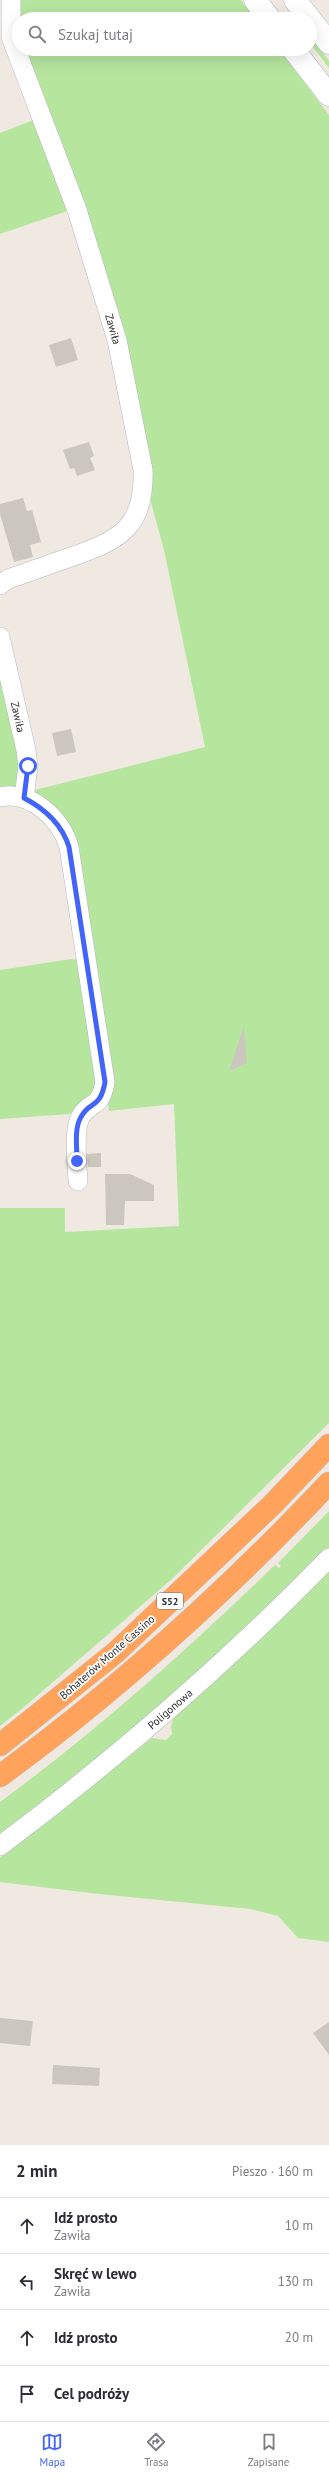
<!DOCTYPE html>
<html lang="pl">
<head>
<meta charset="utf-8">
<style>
  :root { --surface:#fff; --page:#f2f2f3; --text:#2b2b33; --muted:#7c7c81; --line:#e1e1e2; --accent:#4264fb }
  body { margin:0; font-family:"PT Sans",sans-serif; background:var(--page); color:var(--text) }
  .stop { position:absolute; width:12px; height:12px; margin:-9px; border:3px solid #4264fb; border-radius:50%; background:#fff }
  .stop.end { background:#4264fb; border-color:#fff; box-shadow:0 1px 4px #0008 }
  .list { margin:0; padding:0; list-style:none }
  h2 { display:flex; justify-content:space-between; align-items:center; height:52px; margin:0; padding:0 16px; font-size:17px }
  h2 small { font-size:13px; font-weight:400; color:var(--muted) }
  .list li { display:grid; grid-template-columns:26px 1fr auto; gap:12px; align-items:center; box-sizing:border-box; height:56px; padding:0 16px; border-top:1px solid var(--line) }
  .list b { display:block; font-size:15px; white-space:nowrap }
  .list p { margin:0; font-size:13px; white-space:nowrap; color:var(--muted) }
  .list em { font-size:13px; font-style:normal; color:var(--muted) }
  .icon { flex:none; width:22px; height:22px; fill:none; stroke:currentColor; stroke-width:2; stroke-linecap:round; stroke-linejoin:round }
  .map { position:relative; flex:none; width:329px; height:2145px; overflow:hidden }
  .search { position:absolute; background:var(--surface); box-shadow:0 4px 16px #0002; left:12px; right:12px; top:12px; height:44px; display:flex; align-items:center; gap:10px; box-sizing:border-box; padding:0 14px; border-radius:22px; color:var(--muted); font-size:15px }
  .sheet { height:276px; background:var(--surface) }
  nav { display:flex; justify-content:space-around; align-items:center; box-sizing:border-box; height:56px; border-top:1px solid var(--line); background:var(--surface); font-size:11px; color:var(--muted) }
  nav a { display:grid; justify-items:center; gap:2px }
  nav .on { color:var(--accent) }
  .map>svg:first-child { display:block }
  .green { fill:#b6e59e }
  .building { fill:#cbc7bf }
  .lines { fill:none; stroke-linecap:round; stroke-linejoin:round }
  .street-casing { stroke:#b4b7c1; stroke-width:20 }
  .secondary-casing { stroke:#b4b7c1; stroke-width:23 }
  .highway-casing { stroke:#c9c9c9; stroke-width:23 }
  .street { stroke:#fff; stroke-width:19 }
  .secondary { stroke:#fff; stroke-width:22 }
  .highway { stroke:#ffa35c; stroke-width:22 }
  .route { stroke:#4264fb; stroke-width:5 }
  .labels { text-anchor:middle; stroke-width:3.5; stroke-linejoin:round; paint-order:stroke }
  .shield { fill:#fff; stroke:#6d6d6d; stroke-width:1 }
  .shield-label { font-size:10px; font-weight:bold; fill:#2e2e2e }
  .street-label { font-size:11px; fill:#2e2e2e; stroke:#fff }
</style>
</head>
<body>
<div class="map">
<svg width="329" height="2145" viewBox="0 0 329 2145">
  <rect width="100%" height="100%" fill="#efe9e1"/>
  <g class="green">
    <polygon points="15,0 241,0 256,19 19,19"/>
    <polygon points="310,35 329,61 329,68 310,43"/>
    <polygon points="21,49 279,49 329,115 329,1423 173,1578 23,1708 0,1726 0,1208 65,1208 65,1232 179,1226 174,1104 109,1111 83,906 35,790 205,747 164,550 149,495 150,480"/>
    <polygon points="39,118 73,209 0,234 0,133"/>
    <polygon points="0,656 22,751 19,784 14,787 0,790"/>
    <polygon points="71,959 82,960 99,1082 95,1099 69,1114 0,1119 0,970"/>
    <path d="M329,1511v37l-118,115 -211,176v-37c98,-72 188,-153 275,-237l4,3 2,-2 -3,-3z"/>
    <polygon points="329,1567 329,1942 298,1938 278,1916 251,1909 99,1894 0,1882 0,1858 152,1738 166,1740 172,1734 171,1726 174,1716"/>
  </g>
  <g class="building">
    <polygon points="71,338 78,360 56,367 49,345"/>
    <polygon points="89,442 94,456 90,458 95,470 77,476 74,468 70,469 63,450"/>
    <polygon points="23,498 27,511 32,510 41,542 30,545 33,557 14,562 0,514 0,504"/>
    <polygon points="71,729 76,752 57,756 52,733"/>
    <polygon points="244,1026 247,1063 229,1071"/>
    <polygon points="101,1153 101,1167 88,1167 87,1154"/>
    <polygon points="105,1174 130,1174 154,1185 154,1201 125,1201 124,1225 106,1225"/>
    <polygon points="0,2018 33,2021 30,2046 0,2043"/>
    <polygon points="329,2022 329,2055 313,2033"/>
    <polygon points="53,2065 100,2068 99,2086 52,2084"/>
  </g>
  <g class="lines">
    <defs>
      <g id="street">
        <path d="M0,585l8,-6c21,-7 42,-15 63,-22 49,-17 74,-30 72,-87l-26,-130 -40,-130 -66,-173v-37"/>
        <polyline points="0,637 26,750 28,766 24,798"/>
        <path d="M0,797c31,-7 61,22 69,50l36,235c-5,28 -14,18 -24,34 -8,13 -4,50 -3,65"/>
        <path d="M0,1846c117,-88 227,-183 329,-288"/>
      </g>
      <g id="secondary">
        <polyline points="255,0 270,19"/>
        <polyline points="295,0 329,43"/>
        <polyline points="293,49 329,95"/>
      </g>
      <g id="highway">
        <polyline points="0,1745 115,1653 272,1505 329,1445"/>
        <path d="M0,1776c116,-85 230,-188 329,-293"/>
      </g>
    </defs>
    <use href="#street" class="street-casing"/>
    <use href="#secondary" class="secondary-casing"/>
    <use href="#highway" class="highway-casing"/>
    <use href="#street" class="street"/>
    <use href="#secondary" class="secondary"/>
    <use href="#highway" class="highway"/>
  </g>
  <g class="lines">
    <path class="route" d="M28,766l-4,32c21,11 38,26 45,49l36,235c-5,28 -15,18 -24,35 -7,11 -4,31 -4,44"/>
  </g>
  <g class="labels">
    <rect class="shield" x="157" y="1593" width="26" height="16" rx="3"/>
    <g class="shield-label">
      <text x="170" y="1605">S52</text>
    </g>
    <g class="street-label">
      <text transform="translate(113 329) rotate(74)" y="4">Zawiła</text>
      <text transform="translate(18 717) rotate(77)" y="4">Zawiła</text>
      <text transform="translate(107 1657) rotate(-41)" y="4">Bohaterów Monte Cassino</text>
      <text transform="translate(170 1709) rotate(-41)" y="4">Poligonowa</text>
    </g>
  </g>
</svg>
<div class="stop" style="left:28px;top:766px"></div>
<div class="stop end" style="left:77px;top:1161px"></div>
<div class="search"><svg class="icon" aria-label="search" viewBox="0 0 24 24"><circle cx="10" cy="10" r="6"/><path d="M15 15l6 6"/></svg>Szukaj tutaj</div>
</div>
<section class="sheet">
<h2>2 min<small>Pieszo · 160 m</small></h2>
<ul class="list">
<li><svg class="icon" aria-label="ahead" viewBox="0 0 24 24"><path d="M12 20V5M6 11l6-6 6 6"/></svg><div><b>Idź prosto</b><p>Zawiła</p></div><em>10 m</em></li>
<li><svg class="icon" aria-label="left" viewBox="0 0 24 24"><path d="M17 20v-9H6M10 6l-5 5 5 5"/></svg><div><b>Skręć w lewo</b><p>Zawiła</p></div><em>130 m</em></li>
<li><svg class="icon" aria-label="ahead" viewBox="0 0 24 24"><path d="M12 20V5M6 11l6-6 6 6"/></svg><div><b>Idź prosto</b></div><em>20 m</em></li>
<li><svg class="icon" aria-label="arrive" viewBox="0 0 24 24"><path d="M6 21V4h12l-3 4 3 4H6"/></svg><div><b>Cel podróży</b></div></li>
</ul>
</section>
<nav>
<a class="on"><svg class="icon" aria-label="map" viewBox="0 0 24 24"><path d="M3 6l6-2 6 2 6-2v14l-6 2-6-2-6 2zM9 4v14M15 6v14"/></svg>Mapa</a>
<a><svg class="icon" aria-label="directions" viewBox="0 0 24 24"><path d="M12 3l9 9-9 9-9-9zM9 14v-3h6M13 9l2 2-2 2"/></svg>Trasa</a>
<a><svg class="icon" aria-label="saved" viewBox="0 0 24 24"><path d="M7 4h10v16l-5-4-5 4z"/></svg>Zapisane</a>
</nav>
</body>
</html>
